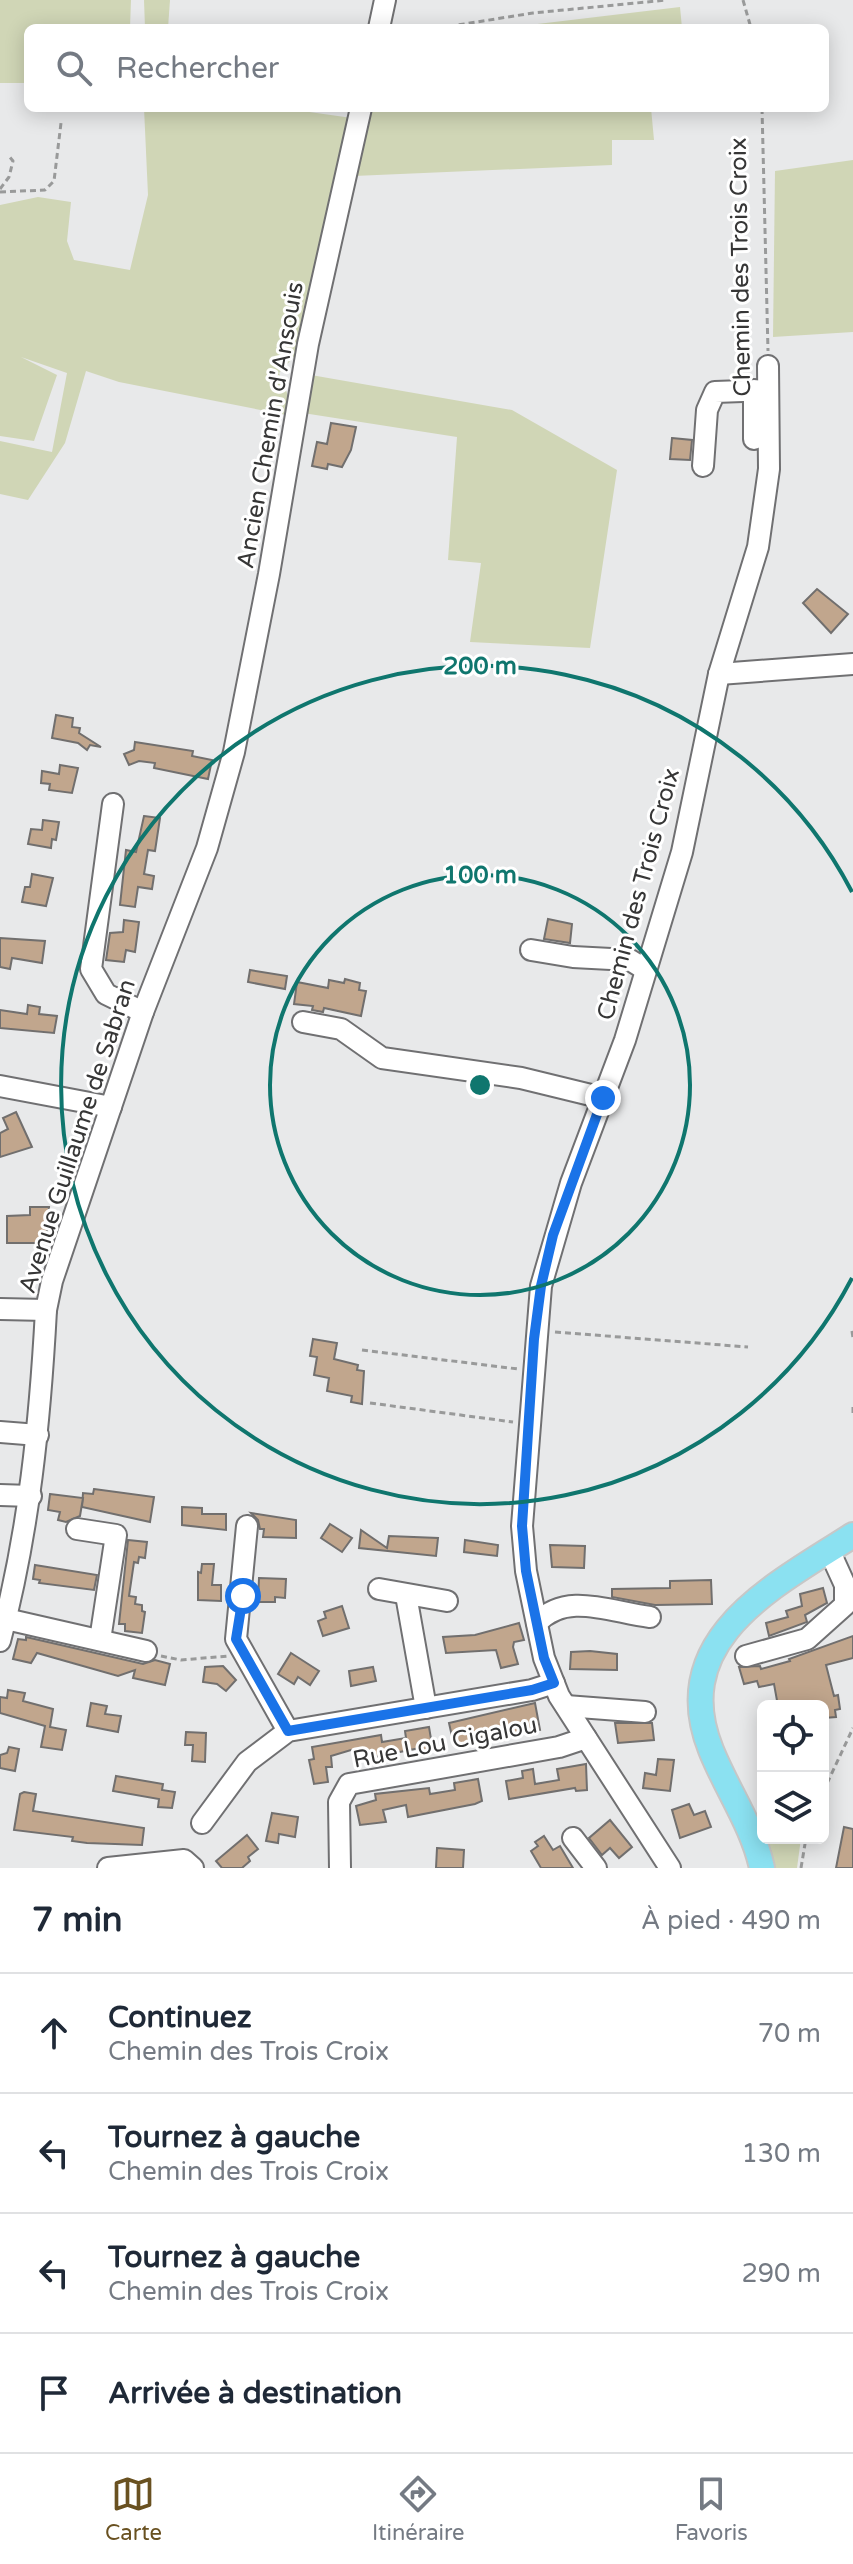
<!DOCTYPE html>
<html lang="fr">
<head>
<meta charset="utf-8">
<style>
  :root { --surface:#fff; --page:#f2f2f3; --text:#1f2937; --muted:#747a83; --line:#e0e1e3; --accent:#695121 }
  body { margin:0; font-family:"Varela Round",sans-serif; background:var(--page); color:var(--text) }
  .controls { position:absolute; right:24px; bottom:24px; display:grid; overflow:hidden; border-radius:12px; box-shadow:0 4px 20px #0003 }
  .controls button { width:72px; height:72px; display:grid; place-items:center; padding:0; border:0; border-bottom:2px solid var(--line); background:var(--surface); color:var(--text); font:40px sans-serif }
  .stop { position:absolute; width:24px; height:24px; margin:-18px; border:6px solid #1a73e8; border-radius:50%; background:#fff }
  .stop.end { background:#1a73e8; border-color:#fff; box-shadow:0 2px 8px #0008 }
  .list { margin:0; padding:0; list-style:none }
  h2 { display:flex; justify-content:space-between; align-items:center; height:104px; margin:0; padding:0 32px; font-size:34px }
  h2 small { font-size:26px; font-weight:400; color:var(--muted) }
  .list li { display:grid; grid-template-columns:52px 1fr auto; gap:24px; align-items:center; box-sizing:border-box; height:120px; padding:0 32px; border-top:2px solid var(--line) }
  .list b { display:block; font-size:30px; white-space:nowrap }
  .list p { margin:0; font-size:26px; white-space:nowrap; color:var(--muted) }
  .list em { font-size:26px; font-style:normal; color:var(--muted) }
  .icon { flex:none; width:44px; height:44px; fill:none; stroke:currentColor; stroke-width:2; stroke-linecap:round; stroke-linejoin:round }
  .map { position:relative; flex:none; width:853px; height:1868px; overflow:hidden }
  .search { position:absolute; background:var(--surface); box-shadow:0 4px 20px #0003; left:24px; right:24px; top:24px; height:88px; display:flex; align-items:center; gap:20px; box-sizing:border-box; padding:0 28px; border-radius:12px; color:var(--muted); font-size:30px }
  .sheet { height:584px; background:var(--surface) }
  nav { display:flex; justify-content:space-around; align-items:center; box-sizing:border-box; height:112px; border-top:2px solid var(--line); background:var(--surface); font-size:22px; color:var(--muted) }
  nav a { display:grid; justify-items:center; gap:4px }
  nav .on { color:var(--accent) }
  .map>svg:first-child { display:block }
  .green { fill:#d0d6b6 }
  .building { fill:#c1a68d; stroke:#716f6e; stroke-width:2 }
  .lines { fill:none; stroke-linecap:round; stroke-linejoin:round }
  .minor-casing { stroke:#707072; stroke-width:24 }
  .major-casing { stroke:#c7c7c7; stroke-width:28 }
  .path { stroke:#999a9a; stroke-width:3; stroke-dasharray:6 4; stroke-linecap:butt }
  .minor { stroke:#fff; stroke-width:20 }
  .major { stroke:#8be1f1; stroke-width:24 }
  .route { stroke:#1a73e8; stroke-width:10 }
  .ring { fill:none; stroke:#0f766e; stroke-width:4 }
  .labels { text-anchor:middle; stroke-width:6; stroke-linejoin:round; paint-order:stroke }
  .street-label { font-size:24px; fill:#363636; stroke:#fff }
  .centre { fill:#0f766e; stroke:#fff; stroke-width:4 }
  .ring-label { font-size:24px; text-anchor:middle; font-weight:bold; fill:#0f766e; stroke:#fff; stroke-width:6; stroke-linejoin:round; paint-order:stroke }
</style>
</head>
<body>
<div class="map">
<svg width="853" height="1868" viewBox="0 0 853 1868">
  <rect width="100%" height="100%" fill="#e8e9ea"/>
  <g class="green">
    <polygon points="0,0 131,0 130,28 28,28 28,83 0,83"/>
    <polygon points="144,0 170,0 168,28 145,28"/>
    <polygon points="680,7 682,28 504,28"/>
    <polygon points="144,108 281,108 352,118 301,349 279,373 289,398 291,416 119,382 86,371 65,443 28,500 0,494 0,441 52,452 67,373 21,357 57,375 34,441 0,436 0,205 38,197 71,202 67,241 74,260 130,270 148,195"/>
    <polygon points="368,108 651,108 654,140 612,140 612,165 354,176"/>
    <polygon points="853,160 853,332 773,337 775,171"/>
    <polygon points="311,375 512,410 617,470 590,648 470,642 481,563 448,560 457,437 303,413"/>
    <polygon points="763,1838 801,1838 797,1868 774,1868 772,1856 764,1851"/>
  </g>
  <g class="building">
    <polygon points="331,423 356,427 351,450 342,467 328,464 327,469 312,466 317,442 327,444"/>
    <polygon points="672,438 692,440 690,460 670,459"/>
    <polygon points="817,589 848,614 831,633 803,603"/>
    <polygon points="56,715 73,718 72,727 80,728 79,733 101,747 90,745 87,750 78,743 52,738"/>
    <polygon points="135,742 193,751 192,756 212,760 208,779 154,768 155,763 139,761 129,765 124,754 134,750"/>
    <polygon points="60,765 78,768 72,793 49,790 50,784 41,783 42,771 59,774"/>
    <polygon points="144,816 160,818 155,851 148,850 144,874 154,876 152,889 138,887 135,907 120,905 126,850 136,852"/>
    <polygon points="43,820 59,822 56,840 52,839 51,848 28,844 31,829 42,830"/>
    <polygon points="32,874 53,878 46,906 22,902 25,887 30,887"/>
    <polygon points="548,919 572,924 570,943 544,939"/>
    <polygon points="124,920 139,922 135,952 126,950 124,962 106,960 110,933 123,932"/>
    <polygon points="0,938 45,941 42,963 12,958 10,969 0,967"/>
    <polygon points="250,970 287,976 285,989 248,982"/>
    <polygon points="345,979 360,983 359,990 366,991 361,1016 324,1008 323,1012 312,1010 313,1006 294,1004 297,982 328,988 329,980 344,983"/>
    <polygon points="28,1005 40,1007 39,1014 57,1016 54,1033 0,1028 0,1010 27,1014"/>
    <polygon points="16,1112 32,1147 0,1157 0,1133 8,1129 3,1118"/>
    <polygon points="30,1207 49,1207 46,1243 7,1243 7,1216 30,1215"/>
    <polygon points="313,1339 337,1343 334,1359 358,1365 357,1370 364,1371 362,1404 351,1402 352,1396 327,1391 329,1378 314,1375 317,1357 310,1356"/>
    <polygon points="94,1489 154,1497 150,1522 82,1507 83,1493 93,1494"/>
    <polygon points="50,1494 83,1498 80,1516 66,1522 58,1520 60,1512 48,1510"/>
    <polygon points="182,1507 202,1508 202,1514 226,1514 226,1530 182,1525"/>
    <polygon points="251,1513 296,1520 296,1538 263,1537 264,1529 260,1529 258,1520"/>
    <polygon points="330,1524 352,1538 342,1552 321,1538"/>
    <polygon points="361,1530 387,1548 389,1536 438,1538 436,1556 359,1548"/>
    <polygon points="128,1540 147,1542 145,1558 139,1557 138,1563 134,1562 129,1596 136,1597 135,1604 142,1605 142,1611 145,1612 142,1633 125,1631 125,1624 119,1624"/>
    <polygon points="465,1540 498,1545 497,1556 464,1552"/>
    <polygon points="550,1545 585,1546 584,1568 552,1567"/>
    <polygon points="202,1564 214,1564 212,1585 221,1585 221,1601 198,1600 198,1572 201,1573"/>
    <polygon points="35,1565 97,1575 94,1590 39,1583 40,1580 33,1579"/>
    <polygon points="259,1578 286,1579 285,1598 275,1597 275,1602 258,1602"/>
    <polygon points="711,1580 712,1604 655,1605 612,1597 612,1589 670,1588 670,1581"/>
    <polygon points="823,1588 827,1603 805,1615 807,1622 769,1636 766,1623 788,1617 786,1611 802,1606 800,1594"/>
    <polygon points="342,1606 349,1628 323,1636 318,1621 326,1618 324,1612"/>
    <polygon points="519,1623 524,1640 514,1642 513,1647 518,1664 501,1668 496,1650 446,1653 443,1637 475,1635"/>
    <polygon points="853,1636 853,1658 826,1665 834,1696 838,1695 840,1709 835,1710 836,1717 824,1718 823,1706 778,1706 774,1684 759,1687 757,1681 744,1684 739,1667 760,1666 761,1669 790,1661 789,1659"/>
    <polygon points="26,1637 143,1664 155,1660 170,1664 165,1685 133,1678 135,1670 118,1676 37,1653 31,1663 13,1659 18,1639 26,1640"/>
    <polygon points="590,1651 617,1654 617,1670 570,1669 571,1652"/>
    <polygon points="291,1653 319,1671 310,1685 298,1677 294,1684 278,1674"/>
    <polygon points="223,1666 236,1680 226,1691 217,1684 203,1682 205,1667"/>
    <polygon points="373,1667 376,1681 351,1686 349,1671"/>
    <polygon points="8,1690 25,1693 23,1701 53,1709 50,1727 66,1730 62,1750 41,1747 45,1726 0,1713 0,1697 7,1698"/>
    <polygon points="91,1703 107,1706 105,1714 121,1716 118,1732 87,1726"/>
    <polygon points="535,1703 540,1730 472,1738 473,1743 458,1746 457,1740 453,1741 449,1723"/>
    <polygon points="615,1723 652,1723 654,1740 618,1743"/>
    <polygon points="429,1727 433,1751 421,1753 420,1748 359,1760 358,1751 351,1750 331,1756 332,1767 326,1767 328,1782 314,1784 309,1760 314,1759 312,1747 381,1735 382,1742 406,1738 405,1731"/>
    <polygon points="186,1732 206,1733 205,1762 192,1761 193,1745 185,1745"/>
    <polygon points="9,1747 19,1749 15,1771 0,1768 0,1755 7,1753"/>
    <polygon points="658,1759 674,1760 670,1791 643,1788 645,1773 656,1775"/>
    <polygon points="586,1764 587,1790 576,1791 575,1788 509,1799 506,1781 523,1778 522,1771 533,1769 535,1784 559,1780 557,1769"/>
    <polygon points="116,1776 163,1784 162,1790 175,1792 172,1808 158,1807 159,1799 113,1791"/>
    <polygon points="478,1779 482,1801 475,1804 408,1817 406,1805 383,1810 386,1822 360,1825 356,1806 376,1800 375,1794 429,1788 430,1794 455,1790 454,1783"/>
    <polygon points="24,1792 36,1794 33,1811 144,1828 142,1845 87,1843 72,1841 73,1837 14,1830 20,1794"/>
    <polygon points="689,1804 694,1815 705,1811 711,1827 680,1838 672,1810"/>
    <polygon points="272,1813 298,1817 295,1837 279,1834 278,1843 266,1841"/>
    <polygon points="610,1820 632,1847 619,1858 610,1848 602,1855 589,1838"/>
    <polygon points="844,1827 853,1829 853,1868 836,1868"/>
    <polygon points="247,1835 258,1849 248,1857 250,1861 242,1868 222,1868 216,1861"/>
    <polygon points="544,1836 553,1850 560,1846 573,1868 541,1868 531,1851 538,1846 535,1842"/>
    <polygon points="437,1848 464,1850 463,1868 436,1868"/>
  </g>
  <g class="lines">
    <defs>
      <g id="minor">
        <polyline points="379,28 385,0"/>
        <polyline points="754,439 754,390"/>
        <polyline points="703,466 707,410 715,392 768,390"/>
        <polyline points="719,674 853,664"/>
        <polyline points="113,804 91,969 106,994 143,1012"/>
        <polyline points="531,950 573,957 630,960 646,970"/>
        <polyline points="303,1022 341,1029 382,1058 521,1078 603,1098"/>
        <polyline points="0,1086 111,1107"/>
        <polyline points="0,1309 46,1310"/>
        <polyline points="0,1432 38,1435"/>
        <polyline points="0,1495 31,1496"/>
        <polyline points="247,1526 236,1639 288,1731"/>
        <polyline points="77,1529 116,1535 100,1640"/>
        <polyline points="379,1589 447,1601"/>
        <polyline points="406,1595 426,1708"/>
        <polyline points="6,1619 146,1651"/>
        <path d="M537,1623c29,-32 73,-11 113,-6"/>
        <path d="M0,1641c29,-109 40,-219 46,-331l6,-29 91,-269 64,-164 27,-96 35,-178 39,-230 53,-236"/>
        <polyline points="746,1656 807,1639 845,1605 845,1585 829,1550"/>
        <polyline points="566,1706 645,1712"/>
        <polyline points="202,1823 247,1762 288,1731 532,1690 554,1683"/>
        <polyline points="573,1838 596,1868"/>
        <polyline points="108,1868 184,1860 193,1868"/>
        <polyline points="340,1868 339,1802 349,1784 559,1747 586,1738"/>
        <polyline points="670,1868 559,1696 544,1658 526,1571 522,1526 541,1286 571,1183 625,1040 682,852 719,674 758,547 769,469 768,366"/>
      </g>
      <path id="major" d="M762,1868c-9,-42 -35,-78 -51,-118 -45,-112 65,-165 142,-215"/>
    </defs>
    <use href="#minor" class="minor-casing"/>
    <use href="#major" class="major-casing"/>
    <g class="path">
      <polyline points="743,0 751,28"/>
      <polyline points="439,28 533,13 667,0"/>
      <polyline points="762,108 768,351"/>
      <polyline points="0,189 9,177 13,161 8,155"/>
      <polyline points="0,192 45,190 54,181 61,123"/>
      <polyline points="852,1331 853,1338"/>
      <polyline points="555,1332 748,1347"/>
      <polyline points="362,1350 518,1369"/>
      <polyline points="370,1403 513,1422"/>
      <polyline points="853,1407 853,1414"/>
      <polyline points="161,1656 181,1660 228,1656"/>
      <polyline points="823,1792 853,1728"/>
      <polyline points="801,1868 806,1838"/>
    </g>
    <use href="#minor" class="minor"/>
    <use href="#major" class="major"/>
  </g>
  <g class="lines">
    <polyline class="route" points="243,1596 236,1639 288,1731 532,1690 554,1683 544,1658 526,1571 522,1526 534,1339 541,1286 553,1235 603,1098"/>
  </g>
  <g class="ring">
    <circle cx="480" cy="1085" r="210"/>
    <path d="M852 1278A419 419 0 1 1 852 892"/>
  </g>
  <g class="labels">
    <g class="street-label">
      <text transform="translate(740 267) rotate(-91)" y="8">Chemin des Trois Croix</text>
      <text transform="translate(270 425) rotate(-80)" y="8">Ancien Chemin d'Ansouis</text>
      <text transform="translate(638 894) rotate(-75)" y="8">Chemin des Trois Croix</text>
      <text transform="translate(77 1136) rotate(-72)" y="8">Avenue Guillaume de Sabran</text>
      <text transform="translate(445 1742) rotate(-11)" y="8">Rue Lou Cigalou</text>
    </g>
  </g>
  <circle cx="480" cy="1085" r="12" class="centre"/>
  <g class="ring-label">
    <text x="480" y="674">200 m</text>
    <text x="480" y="883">100 m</text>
  </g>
</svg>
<div class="controls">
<button><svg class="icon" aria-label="locate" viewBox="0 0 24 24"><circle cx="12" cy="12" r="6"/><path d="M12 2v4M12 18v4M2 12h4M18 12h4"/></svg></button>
<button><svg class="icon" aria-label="layers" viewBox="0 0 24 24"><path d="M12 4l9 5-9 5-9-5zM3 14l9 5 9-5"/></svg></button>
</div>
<div class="stop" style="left:243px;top:1596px"></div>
<div class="stop end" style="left:603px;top:1098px"></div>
<div class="search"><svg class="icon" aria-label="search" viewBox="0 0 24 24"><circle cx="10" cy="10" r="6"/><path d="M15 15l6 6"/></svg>Rechercher</div>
</div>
<section class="sheet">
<h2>7 min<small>À pied · 490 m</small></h2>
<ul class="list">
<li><svg class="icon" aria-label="ahead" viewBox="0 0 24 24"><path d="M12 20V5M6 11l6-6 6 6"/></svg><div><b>Continuez</b><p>Chemin des Trois Croix</p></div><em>70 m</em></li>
<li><svg class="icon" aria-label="left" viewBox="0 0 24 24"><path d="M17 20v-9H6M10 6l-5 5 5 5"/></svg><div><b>Tournez à gauche</b><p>Chemin des Trois Croix</p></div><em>130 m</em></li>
<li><svg class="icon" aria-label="left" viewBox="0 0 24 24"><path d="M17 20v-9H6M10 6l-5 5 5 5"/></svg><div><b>Tournez à gauche</b><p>Chemin des Trois Croix</p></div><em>290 m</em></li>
<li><svg class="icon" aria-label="arrive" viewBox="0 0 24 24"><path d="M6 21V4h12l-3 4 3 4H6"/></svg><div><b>Arrivée à destination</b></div></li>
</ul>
</section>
<nav>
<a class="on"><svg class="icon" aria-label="map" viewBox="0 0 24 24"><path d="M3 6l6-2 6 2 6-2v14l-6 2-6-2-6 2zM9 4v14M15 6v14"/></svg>Carte</a>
<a><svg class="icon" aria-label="directions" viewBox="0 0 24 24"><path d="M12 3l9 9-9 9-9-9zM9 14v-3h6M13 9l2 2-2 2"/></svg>Itinéraire</a>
<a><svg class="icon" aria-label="saved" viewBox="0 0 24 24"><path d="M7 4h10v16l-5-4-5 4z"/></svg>Favoris</a>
</nav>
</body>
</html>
